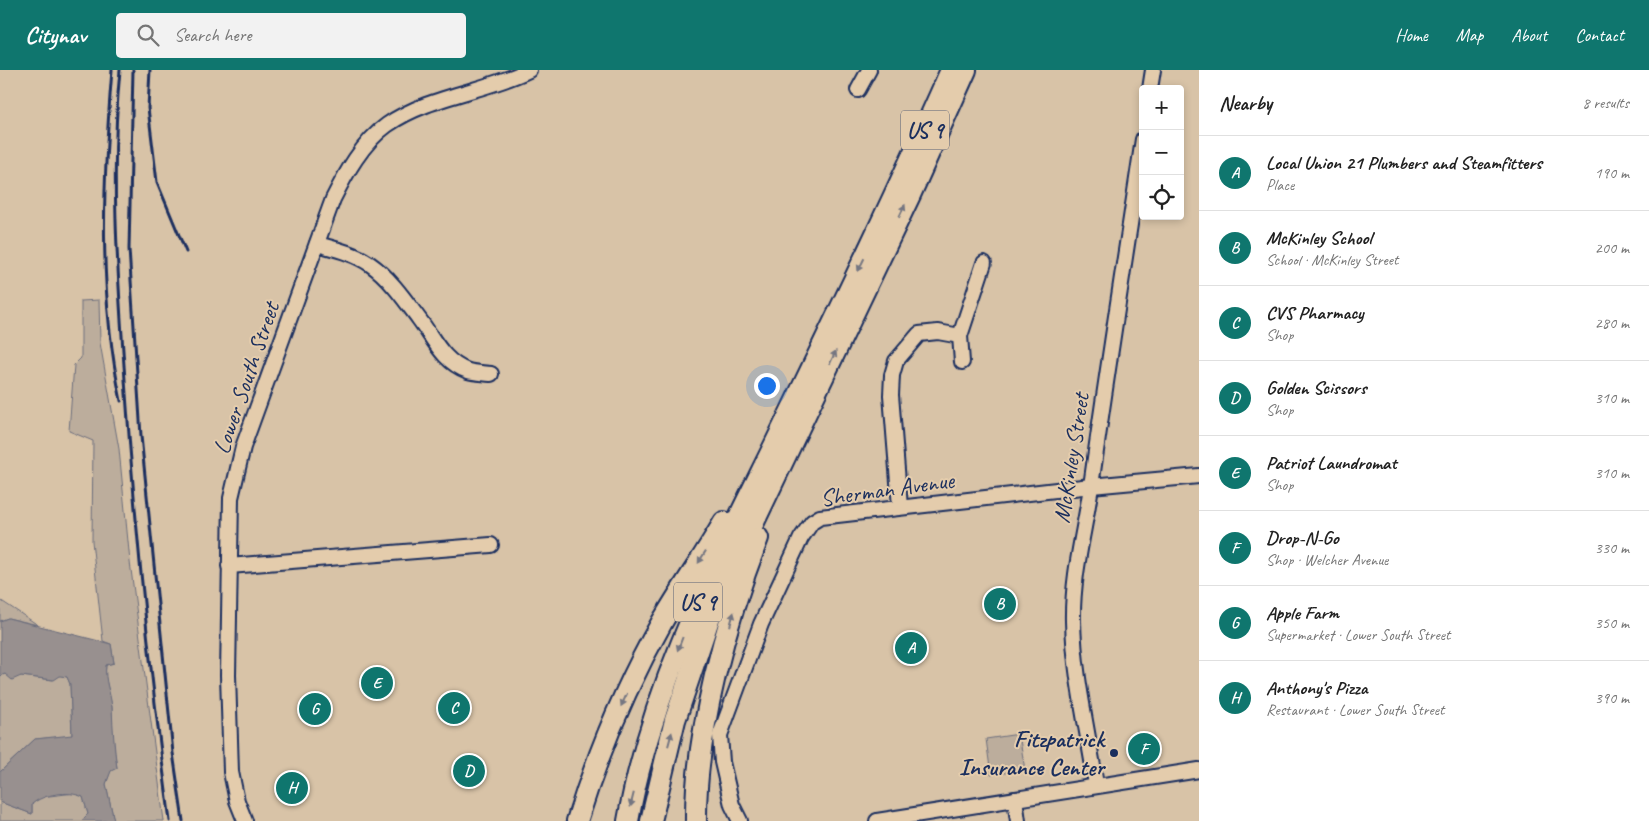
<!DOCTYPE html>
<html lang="en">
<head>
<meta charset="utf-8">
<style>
  :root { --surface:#fff; --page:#f2f2f2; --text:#222; --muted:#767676; --line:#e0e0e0; --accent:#0f766e }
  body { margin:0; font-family:Caveat,sans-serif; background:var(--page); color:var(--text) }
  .controls { position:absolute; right:15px; top:15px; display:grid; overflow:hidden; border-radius:5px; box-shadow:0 2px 8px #0003 }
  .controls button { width:45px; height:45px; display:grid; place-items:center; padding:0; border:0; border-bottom:1px solid var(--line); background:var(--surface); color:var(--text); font:25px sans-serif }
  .you { position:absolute; left:766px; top:315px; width:18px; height:18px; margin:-12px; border:4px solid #fff; border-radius:50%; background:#1a73e8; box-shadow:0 0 0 8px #1a73e833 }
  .badge { display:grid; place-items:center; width:32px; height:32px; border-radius:50%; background:var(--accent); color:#fff; font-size:16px; font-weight:700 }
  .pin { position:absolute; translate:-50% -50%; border:2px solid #fff; box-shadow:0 1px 5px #0006 }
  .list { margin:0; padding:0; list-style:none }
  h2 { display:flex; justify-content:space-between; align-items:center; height:65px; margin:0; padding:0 20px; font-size:21px }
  h2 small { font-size:16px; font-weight:400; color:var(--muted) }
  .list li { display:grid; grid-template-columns:32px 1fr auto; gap:15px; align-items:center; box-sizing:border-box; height:75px; padding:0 20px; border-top:1px solid var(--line) }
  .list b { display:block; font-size:19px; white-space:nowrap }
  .list p { margin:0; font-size:16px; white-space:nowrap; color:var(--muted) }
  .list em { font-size:16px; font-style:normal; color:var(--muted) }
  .icon { flex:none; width:28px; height:28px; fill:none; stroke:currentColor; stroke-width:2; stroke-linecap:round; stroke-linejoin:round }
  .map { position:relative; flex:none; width:1199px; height:751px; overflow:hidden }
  header { display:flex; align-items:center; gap:30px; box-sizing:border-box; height:70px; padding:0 25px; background:var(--accent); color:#fff }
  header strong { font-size:24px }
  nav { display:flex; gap:28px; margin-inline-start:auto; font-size:18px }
  .search { width:350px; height:45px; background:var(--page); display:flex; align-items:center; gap:12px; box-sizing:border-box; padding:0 18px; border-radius:5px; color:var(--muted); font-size:19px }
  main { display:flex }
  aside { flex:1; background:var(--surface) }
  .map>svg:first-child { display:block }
  .green { fill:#bcad9c; stroke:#6c6e7d }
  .water { fill:#98908f; stroke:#66697b }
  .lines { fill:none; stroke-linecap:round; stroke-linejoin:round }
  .minor-casing { stroke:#1b2f5e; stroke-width:18 }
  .highway-casing { stroke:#1b2f5e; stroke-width:24 }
  .minor { stroke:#e4ccac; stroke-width:14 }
  .highway { stroke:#e4ccac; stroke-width:20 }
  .rail { stroke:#1b2f5e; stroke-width:3 }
  .oneway { fill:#757681 }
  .poi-dot { fill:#1b2f5e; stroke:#e4ccac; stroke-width:2 }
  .labels { text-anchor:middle; stroke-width:4; stroke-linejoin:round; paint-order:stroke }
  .shield { fill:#e4ccac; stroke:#575e75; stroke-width:1 }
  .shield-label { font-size:22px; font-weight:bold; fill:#1b2f5e }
  .street-label { font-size:24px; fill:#1b2f5e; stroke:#e4ccac }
  .poi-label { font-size:24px; font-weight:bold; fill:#1b2f5e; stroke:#e4ccac; text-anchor:end }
</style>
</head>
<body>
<header>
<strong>Citynav</strong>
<div class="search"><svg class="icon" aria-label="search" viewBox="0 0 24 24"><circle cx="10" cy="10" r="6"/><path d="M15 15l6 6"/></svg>Search here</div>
<nav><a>Home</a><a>Map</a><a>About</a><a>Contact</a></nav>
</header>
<main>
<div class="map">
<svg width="1199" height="751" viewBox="0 0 1199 751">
  <rect width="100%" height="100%" fill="#d8c3a7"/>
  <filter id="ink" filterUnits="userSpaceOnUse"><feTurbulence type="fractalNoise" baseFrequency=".02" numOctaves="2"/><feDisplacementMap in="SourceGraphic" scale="10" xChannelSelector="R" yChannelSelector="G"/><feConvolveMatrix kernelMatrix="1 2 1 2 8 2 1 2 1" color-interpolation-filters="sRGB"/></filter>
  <g filter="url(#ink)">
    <g class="green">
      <polygon points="99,230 100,273 119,379 130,492 164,751 114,751 106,714 111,700 117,698 112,663 112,637 105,605 106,595 114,593 111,574 103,571 92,471 93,371 69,361 74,295 81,288 81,231"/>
      <polygon points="0,530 38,555 8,548 0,551"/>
      <polygon points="5,604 53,610 60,605 67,607 70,614 72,666 35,669 0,702 0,606"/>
      <polygon points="1019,664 1025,700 991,705 986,669"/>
      <polygon points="75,723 83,727 88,744 81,751 0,751 0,732 32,744 32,734 41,727"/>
    </g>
    <path class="water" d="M8,548l103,26 3,19 -8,2c-2,16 5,28 6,43 1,21 2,39 5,60l-6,3 -5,13 8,37h-33l7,-7 -5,-17c-15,-7 -39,-3 -51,7v10l-32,-12v-30l35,-33 37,-4 -2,-51 -3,-7 -7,-1 -6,4 -33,-4 -9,4 -7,-6 -5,2v-55z"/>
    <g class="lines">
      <defs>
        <g id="minor">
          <polyline points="1150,19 1153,0"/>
          <polyline points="858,20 869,0"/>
          <path d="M317,174c18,5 37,9 53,20 19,13 35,36 49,55 15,20 24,43 49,52 7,2 16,2 23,3"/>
          <polyline points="962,292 960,266 984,193"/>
          <polyline points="900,437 891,325 892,305 896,291 919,264 938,262 960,266"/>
          <polyline points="229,496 491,475"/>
          <path d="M1096,715c-8,-54 -22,-110 -23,-164 -1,-49 13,-94 19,-142 16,-114 34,-227 51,-340"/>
          <polyline points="1015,729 1018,751"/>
          <path d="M245,751l-8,-20 -6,-29 -3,-97 3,-177 12,-51 90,-248c13,-26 29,-56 54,-74 41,-29 97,-33 142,-55"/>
          <polyline points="740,751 732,735 722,692 720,665 761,554 801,468 812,452 820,447 1091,416 1199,406"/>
          <polyline points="877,751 1199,700"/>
        </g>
        <g id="highway">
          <path d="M577,751c21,-68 50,-137 85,-199 20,-34 42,-66 62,-100"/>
          <path d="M628,751c24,-135 86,-253 146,-375 60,-124 121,-249 177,-376"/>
          <polyline points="651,751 675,650 712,540 910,125 966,0"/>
          <path d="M696,751c-1,-89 30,-200 62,-283"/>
        </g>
      </defs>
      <use href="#minor" class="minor-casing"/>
      <use href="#highway" class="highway-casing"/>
      <use href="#minor" class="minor"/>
      <use href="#highway" class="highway"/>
      <g class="rail">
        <path d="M112,0c-9,110 -14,223 9,331"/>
        <path d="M120,0c-10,103 -2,208 5,310 10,147 25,295 45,441"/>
        <polyline points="133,0 129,179 141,366 173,683 183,751"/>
        <polyline points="150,0 148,38 157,112 186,182"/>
      </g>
    </g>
    <defs><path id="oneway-solid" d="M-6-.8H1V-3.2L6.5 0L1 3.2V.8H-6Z" transform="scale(1.25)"/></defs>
    <g class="oneway">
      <use href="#oneway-solid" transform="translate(902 141) rotate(-65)"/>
      <use href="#oneway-solid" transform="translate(861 195) rotate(116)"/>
      <use href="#oneway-solid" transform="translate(833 287) rotate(-65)"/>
      <use href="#oneway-solid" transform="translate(702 487) rotate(122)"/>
      <use href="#oneway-solid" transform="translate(732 549) rotate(-75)"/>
      <use href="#oneway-solid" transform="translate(680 574) rotate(111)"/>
      <use href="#oneway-solid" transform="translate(624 630) rotate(115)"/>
      <use href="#oneway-solid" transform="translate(670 669) rotate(-75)"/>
      <use href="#oneway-solid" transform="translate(632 730) rotate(104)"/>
    </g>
  </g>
  <circle class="poi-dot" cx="1114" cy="683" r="5"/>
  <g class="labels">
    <g class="shield">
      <rect x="901" y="40.5" width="48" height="39" rx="4"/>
      <rect x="674" y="512.5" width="48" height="39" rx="4"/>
    </g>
    <g class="shield-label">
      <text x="925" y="68">US 9</text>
      <text x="698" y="540">US 9</text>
    </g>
    <g class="street-label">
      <text transform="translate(246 308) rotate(-71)" y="8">Lower South Street</text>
      <text transform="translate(1071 388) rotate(-81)" y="8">McKinley Street</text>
      <text transform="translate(887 419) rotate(-8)" y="8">Sherman Avenue</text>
    </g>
    <g class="poi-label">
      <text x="1104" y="677">Fitzpatrick<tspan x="1104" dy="28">Insurance Center</tspan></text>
    </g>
  </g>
</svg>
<div class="controls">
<button>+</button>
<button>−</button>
<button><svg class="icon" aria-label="locate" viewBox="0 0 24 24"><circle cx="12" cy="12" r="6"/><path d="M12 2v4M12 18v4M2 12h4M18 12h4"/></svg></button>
</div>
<div class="you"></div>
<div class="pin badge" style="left:911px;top:578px">A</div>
<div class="pin badge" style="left:1000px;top:534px">B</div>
<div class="pin badge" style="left:454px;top:638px">C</div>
<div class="pin badge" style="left:469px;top:701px">D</div>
<div class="pin badge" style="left:377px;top:613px">E</div>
<div class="pin badge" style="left:1144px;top:679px">F</div>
<div class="pin badge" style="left:315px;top:639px">G</div>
<div class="pin badge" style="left:292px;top:718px">H</div>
</div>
<aside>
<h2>Nearby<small>8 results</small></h2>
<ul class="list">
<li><span class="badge">A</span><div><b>Local Union 21 Plumbers and Steamfitters</b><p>Place</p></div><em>190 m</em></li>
<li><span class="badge">B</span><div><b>McKinley School</b><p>School · McKinley Street</p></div><em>200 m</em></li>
<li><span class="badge">C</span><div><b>CVS Pharmacy</b><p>Shop</p></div><em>280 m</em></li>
<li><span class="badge">D</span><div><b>Golden Scissors</b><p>Shop</p></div><em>310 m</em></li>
<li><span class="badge">E</span><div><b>Patriot Laundromat</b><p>Shop</p></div><em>310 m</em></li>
<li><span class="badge">F</span><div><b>Drop-N-Go</b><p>Shop · Welcher Avenue</p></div><em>330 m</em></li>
<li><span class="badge">G</span><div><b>Apple Farm</b><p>Supermarket · Lower South Street</p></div><em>350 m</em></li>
<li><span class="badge">H</span><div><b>Anthony's Pizza</b><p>Restaurant · Lower South Street</p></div><em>390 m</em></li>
</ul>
</aside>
</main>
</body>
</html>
